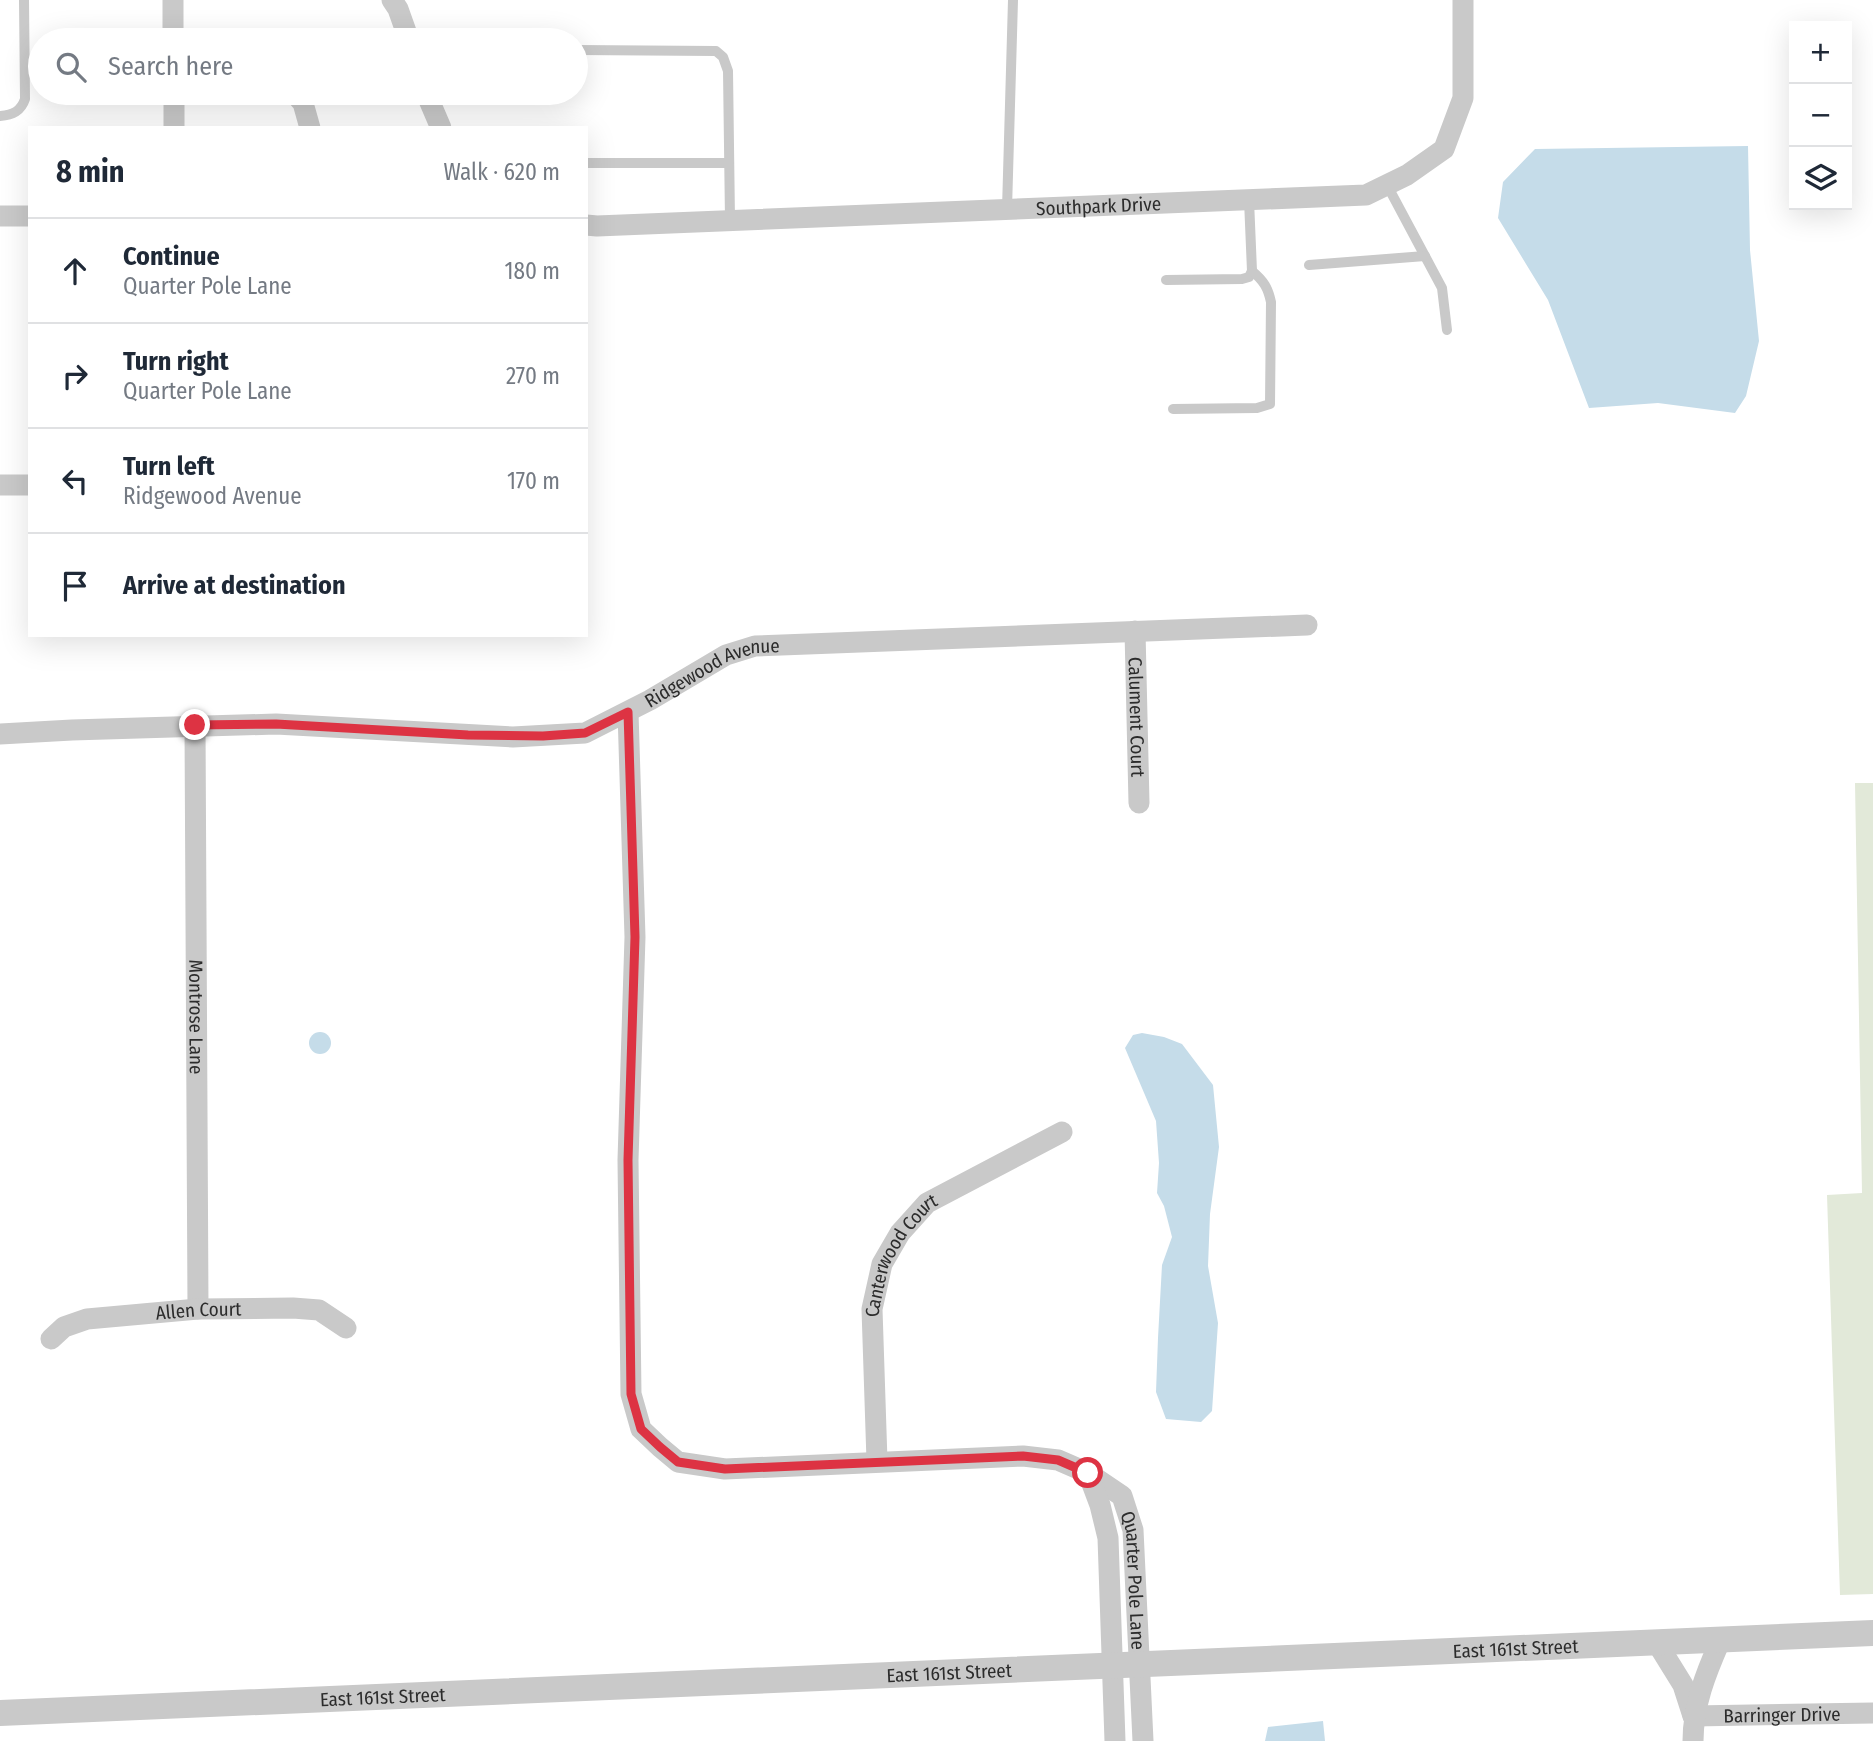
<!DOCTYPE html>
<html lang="en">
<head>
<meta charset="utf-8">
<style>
  :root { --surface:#fff; --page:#f2f2f3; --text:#1f2937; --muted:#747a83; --line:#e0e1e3 }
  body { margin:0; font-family:"Fira Sans Condensed",sans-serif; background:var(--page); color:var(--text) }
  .controls { position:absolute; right:21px; top:21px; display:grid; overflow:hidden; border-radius:0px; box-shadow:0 7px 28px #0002 }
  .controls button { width:63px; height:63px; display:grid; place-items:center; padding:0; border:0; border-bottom:2px solid var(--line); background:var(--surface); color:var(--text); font:35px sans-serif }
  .stop { position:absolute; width:21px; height:21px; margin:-16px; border:5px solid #dd3343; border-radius:50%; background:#fff }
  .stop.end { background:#dd3343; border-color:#fff; box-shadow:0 2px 7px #0008 }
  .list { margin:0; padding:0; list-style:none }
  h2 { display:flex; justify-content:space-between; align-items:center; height:91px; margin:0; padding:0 28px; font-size:30px }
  h2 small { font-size:23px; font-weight:400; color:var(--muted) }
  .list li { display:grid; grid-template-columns:46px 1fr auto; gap:21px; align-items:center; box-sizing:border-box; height:105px; padding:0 28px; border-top:2px solid var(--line) }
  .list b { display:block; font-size:26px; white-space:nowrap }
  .list p { margin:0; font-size:23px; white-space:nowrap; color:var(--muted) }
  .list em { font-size:23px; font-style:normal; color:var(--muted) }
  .icon { flex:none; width:38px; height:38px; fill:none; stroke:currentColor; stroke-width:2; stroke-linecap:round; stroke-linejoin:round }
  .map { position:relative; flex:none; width:1873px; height:1741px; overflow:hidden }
  .search { position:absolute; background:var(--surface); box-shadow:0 7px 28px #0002; left:28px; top:28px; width:560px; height:77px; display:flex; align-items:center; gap:18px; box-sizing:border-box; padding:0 24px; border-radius:38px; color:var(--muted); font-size:26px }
  .panel { position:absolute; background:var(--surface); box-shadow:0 7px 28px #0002; left:28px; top:126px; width:560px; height:511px; border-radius:0px }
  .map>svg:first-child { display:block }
  .green { fill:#e2e9d9 }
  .water { fill:#c5dce9 }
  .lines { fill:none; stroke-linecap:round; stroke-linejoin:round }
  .service { stroke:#c9c9c9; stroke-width:10 }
  .minor { stroke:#c9c9c9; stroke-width:21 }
  .tertiary { stroke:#c9c9c9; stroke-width:26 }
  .route { stroke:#dd3343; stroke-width:9 }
  .labels { text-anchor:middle; stroke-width:7; stroke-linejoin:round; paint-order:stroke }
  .street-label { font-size:19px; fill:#2c2c2c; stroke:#fff }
</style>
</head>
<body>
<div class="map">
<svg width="1873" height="1741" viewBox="0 0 1873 1741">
  <rect width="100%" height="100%" fill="#fff"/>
  <polygon class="green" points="1855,783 1873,783 1873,1594 1840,1595 1827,1195 1862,1193"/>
  <g class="water">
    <polygon points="1748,146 1750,250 1759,341 1746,396 1735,413 1658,403 1589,408 1548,300 1498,218 1503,182 1535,149"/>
    <circle cx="320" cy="1043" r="11"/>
    <polygon points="1142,1033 1164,1037 1182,1044 1213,1085 1219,1147 1210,1214 1208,1266 1218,1323 1212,1411 1201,1422 1166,1419 1156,1392 1158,1338 1162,1265 1172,1237 1164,1206 1157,1193 1159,1163 1156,1121 1125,1048 1133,1035"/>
    <polygon points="1323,1721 1325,1741 1265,1741 1268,1727"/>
  </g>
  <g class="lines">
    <g class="service">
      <polyline points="576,50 716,51 723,57 728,71 730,220"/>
      <path d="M0,116c13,-1 21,-5 25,-17l-1,-99"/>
      <polyline points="586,163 729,163"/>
      <polyline points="1387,185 1442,288 1447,330"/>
      <polyline points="1007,209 1013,0"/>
      <polyline points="1309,265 1425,256"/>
      <polyline points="1166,280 1242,279 1249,277 1252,271 1249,200"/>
      <path d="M1173,409l84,-1 13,-4 1,-102c-3,-14 -7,-21 -19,-31"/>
    </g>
    <g class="minor">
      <polyline points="173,0 173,40"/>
      <polyline points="392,0 398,9 409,40"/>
      <polyline points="174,93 174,128"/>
      <polyline points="294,93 303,103 310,128"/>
      <polyline points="426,93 441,128"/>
      <polyline points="0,216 30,216"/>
      <path id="s1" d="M586,225l11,1 769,-31 41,-20 37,-26 19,-51v-98"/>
      <polyline points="0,485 30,485"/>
      <path id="s2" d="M1135,631l4,172"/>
      <path id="s3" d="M628,712l7,225 -7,223 3,234 10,35 19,18 18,15 47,7 298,-13 35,4 30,13 34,23 11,34 10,211"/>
      <path id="s4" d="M195,725l3,584"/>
      <path id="s5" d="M0,734l72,-4 204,-6 237,13 72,-4 65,-33 76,-45 29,-9 552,-21"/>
      <path id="s6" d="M51,1339l13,-12 23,-8 111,-10 95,-1 26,2 27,18"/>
      <path id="s7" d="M877,1461l-5,-152 10,-45 18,-31 27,-30 135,-71"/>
      <polyline points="1088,1473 1100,1505 1108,1538 1115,1741"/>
      <polyline points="1657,1643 1683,1685 1693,1716"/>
      <path id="s8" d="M1693,1716l180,-3"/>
      <path d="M1693,1741c0,-36 13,-68 27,-100"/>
    </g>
    <path class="tertiary" id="s9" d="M0,1713l1873,-80"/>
  </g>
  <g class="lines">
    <polyline class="route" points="195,725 276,724 468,735 543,736 585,733 628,712 635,937 628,1160 631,1394 641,1429 660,1447 678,1462 725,1469 1023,1456 1058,1460 1088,1473"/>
  </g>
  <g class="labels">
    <g class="street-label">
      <text dy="7" stroke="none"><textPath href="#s1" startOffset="513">Southpark Drive</textPath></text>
      <text dy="7" stroke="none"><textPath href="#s5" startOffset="728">Ridgewood Avenue</textPath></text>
      <text dy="7" stroke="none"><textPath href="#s2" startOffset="86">Calument Court</textPath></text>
      <text dy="7" stroke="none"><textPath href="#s4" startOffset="292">Montrose Lane</textPath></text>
      <text dy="7" stroke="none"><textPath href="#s7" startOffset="214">Canterwood Court</textPath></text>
      <text dy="7" stroke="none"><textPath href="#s6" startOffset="154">Allen Court</textPath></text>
      <text dy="7" stroke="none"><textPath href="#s3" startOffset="1309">Quarter Pole Lane</textPath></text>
      <text dy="7" stroke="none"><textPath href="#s9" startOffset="1517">East 161st Street</textPath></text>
      <text dy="7" stroke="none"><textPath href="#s9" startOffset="950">East 161st Street</textPath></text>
      <text dy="7" stroke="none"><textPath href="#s9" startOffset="383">East 161st Street</textPath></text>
      <text dy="7" stroke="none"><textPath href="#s8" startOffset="89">Barringer Drive</textPath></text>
    </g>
  </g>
</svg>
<div class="controls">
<button>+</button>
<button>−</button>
<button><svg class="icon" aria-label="layers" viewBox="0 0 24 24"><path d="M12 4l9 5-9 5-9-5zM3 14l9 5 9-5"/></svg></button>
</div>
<div class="stop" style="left:1088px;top:1473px"></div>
<div class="stop end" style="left:195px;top:725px"></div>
<div class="search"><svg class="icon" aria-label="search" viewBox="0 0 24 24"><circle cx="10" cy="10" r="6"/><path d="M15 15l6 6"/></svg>Search here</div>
<section class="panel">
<h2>8 min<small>Walk · 620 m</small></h2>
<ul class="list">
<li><svg class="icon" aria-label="ahead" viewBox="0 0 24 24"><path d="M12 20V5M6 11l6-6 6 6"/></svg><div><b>Continue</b><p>Quarter Pole Lane</p></div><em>180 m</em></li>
<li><svg class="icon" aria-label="right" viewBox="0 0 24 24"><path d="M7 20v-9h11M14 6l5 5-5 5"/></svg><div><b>Turn right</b><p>Quarter Pole Lane</p></div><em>270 m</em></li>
<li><svg class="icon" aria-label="left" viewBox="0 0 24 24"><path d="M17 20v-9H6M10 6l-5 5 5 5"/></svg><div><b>Turn left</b><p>Ridgewood Avenue</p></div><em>170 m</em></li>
<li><svg class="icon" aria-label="arrive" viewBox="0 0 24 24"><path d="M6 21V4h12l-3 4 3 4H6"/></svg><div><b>Arrive at destination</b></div></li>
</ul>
</section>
</div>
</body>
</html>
